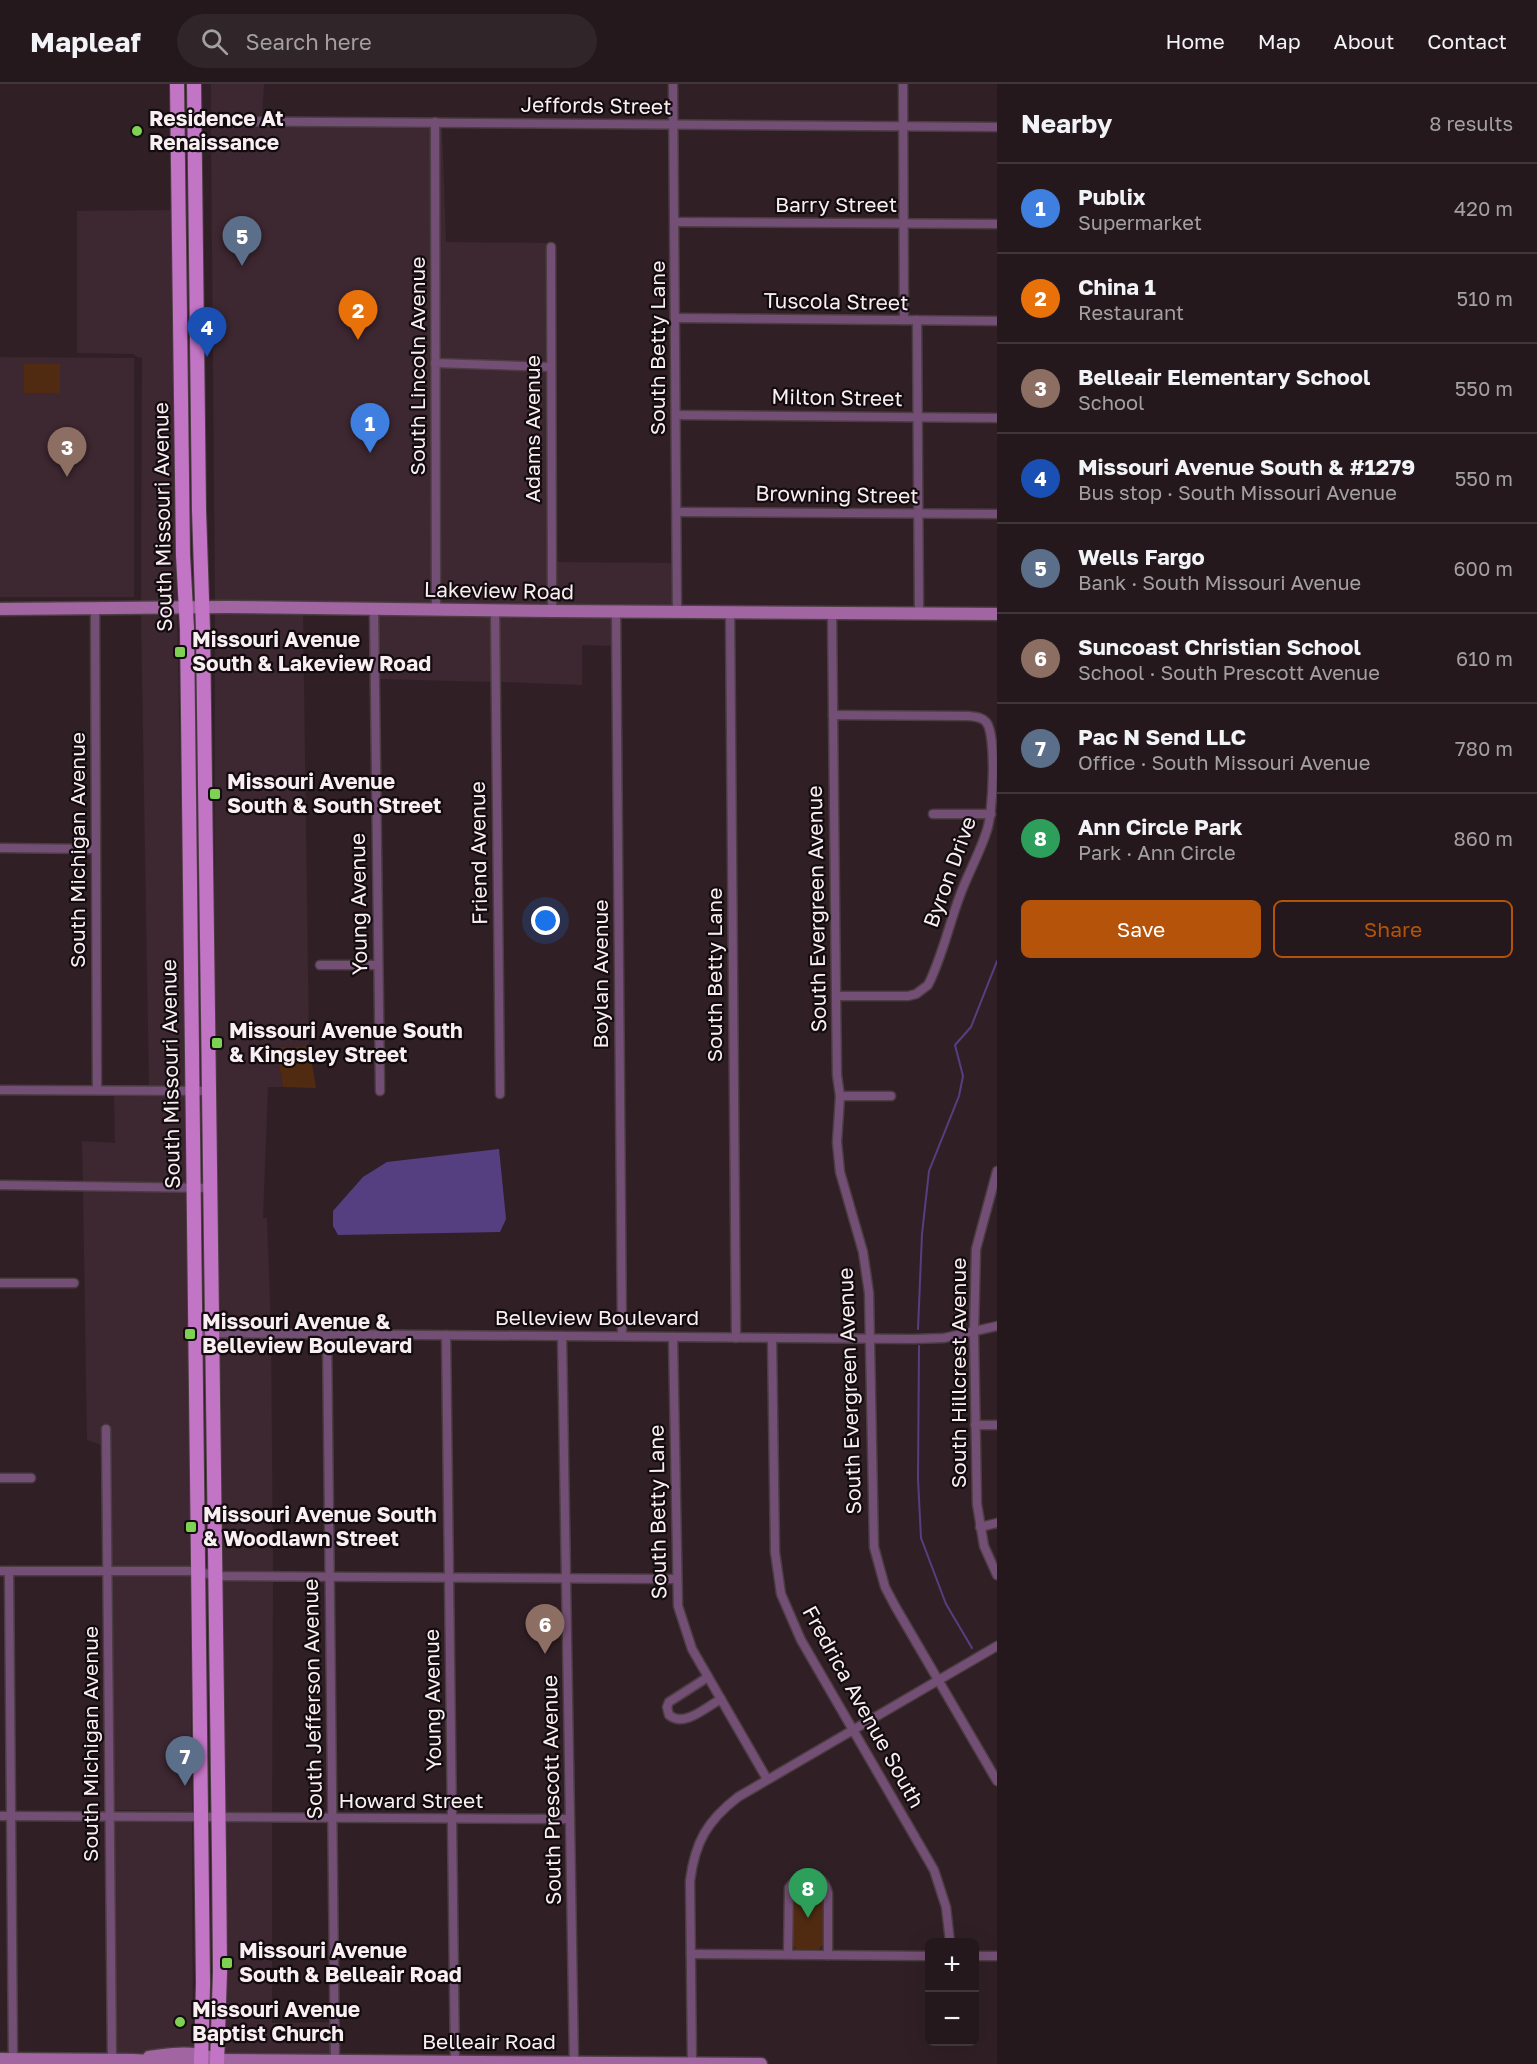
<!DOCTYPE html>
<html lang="en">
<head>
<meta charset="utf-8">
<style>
  :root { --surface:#24181c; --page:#302529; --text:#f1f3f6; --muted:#a3a0a3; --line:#41373b; --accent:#b45309 }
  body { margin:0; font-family:"Golos Text",sans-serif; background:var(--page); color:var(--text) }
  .controls { position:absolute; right:18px; bottom:18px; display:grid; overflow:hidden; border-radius:9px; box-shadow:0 6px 24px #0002 }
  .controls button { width:54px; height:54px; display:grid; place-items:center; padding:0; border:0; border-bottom:2px solid var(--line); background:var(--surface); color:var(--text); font:30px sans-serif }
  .you { position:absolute; left:546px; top:837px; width:21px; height:21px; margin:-15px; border:4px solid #fff; border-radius:50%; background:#1a73e8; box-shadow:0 0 0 9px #1a73e833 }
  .badge { display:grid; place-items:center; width:39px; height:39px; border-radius:50%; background:var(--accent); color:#fff; font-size:20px; font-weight:700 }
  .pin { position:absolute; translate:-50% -50px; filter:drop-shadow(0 2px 3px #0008) }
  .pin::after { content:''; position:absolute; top:32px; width:21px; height:18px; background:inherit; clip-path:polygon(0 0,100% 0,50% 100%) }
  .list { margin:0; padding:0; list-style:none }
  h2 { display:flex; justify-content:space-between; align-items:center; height:78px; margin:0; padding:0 24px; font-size:26px }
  h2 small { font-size:20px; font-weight:400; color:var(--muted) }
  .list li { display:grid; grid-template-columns:39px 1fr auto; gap:18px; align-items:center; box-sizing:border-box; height:90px; padding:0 24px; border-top:2px solid var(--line) }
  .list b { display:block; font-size:22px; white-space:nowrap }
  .list p { margin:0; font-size:20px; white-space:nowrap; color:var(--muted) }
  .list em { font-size:20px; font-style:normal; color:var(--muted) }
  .actions { display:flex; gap:12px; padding:18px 24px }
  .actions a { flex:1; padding:14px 0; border:2px solid var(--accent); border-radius:9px; text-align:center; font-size:21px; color:var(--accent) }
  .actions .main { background:var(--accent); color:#fff }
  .icon { flex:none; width:33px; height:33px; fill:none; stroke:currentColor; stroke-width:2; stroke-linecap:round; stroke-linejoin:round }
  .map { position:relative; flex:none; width:997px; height:1980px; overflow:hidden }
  header { display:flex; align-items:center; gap:36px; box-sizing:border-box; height:84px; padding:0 30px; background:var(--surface); border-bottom:2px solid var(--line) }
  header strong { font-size:28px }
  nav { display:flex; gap:33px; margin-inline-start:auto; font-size:21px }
  .search { width:420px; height:54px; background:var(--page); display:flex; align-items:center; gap:15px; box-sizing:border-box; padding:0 21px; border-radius:33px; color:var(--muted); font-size:22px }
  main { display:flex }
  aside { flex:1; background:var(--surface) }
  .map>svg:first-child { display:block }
  .built { fill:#3d2730 }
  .green { fill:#502b12 }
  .water { fill:#563f81 }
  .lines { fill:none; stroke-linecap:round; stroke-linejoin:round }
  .stream { stroke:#563f81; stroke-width:2 }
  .street-casing { stroke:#4c3d43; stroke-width:11 }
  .secondary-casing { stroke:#4c3d43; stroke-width:15 }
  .primary-casing { stroke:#4c3d43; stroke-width:16 }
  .street { stroke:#744f75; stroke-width:8 }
  .secondary { stroke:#a165a2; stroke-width:12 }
  .primary { stroke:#c375c5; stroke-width:14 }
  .poi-dot { fill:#7ed153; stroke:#130c0f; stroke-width:2 }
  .labels { text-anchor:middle; stroke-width:4.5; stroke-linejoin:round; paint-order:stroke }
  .street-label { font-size:21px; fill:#f9eef2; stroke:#130c0f }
  .poi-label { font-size:21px; font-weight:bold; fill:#f9eef2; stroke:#130c0f; text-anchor:start }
</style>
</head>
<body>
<header>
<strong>Mapleaf</strong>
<div class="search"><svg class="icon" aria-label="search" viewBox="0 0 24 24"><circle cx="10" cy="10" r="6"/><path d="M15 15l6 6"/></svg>Search here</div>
<nav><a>Home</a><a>Map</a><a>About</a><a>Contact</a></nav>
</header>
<main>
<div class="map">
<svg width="997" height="1980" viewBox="0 0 997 1980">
  <rect width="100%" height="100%" fill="#302026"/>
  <g class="built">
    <polygon points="211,0 264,0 262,32 211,32"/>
    <polygon points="211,41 431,43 432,521 215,518"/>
    <polygon points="440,43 442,43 446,158 546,159 546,279 440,274"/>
    <polygon points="174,126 177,519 141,519 142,274 137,273 133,270 77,269 77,127"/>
    <polygon points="0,273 134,274 134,513 0,513"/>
    <polygon points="440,284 546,288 548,523 440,521"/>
    <polygon points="556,478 673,479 673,522 556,523"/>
    <polygon points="177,528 186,1002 149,1002 141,529"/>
    <polygon points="215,528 303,529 309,962 276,963 283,1003 268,1003 263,1134 267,1134 271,1245 216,1244 214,1082"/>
    <polygon points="378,529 491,531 492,598 378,595"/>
    <polygon points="499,531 612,532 612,562 582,561 582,601 500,598"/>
    <polygon points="114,1011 186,1012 188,1099 83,1098 82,1057 115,1059"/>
    <polygon points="83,1107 188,1108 190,1483 112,1483 110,1340 102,1340 102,1361 87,1356"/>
    <polygon points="216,1253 271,1254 273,1487 219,1487"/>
    <polygon points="112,1492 190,1492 192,1727 114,1726"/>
    <polygon points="219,1496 273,1496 272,1729 222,1729"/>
    <polygon points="114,1736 192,1736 193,1966 167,1966 133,1971 116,1971"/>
    <polygon points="222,1738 272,1739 272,1939 331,1938 331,1972 222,1971"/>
  </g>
  <g class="green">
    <rect x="24" y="280" width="36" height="29"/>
    <polygon points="309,962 316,1004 283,1003 276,963"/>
    <polygon points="809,1795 819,1799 824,1809 824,1860 819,1865 796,1865 791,1859 792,1809 798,1799"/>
  </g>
  <polygon class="water" points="499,1065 506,1135 500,1148 338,1151 333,1142 333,1127 363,1093 387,1078"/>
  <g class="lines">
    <g class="stream">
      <polyline points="918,1245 922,1150 929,1087 959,1012 963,992 955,961 971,943 997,877"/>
      <polyline points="919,1262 918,1395 921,1454 946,1520 972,1564"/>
    </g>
    <defs>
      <g id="street">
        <polyline points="673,0 677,527"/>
        <polyline points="903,0 904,236"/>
        <polyline points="194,37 997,43"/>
        <polyline points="435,38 436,526"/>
        <polyline points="675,138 997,140"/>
        <polyline points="551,163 552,527"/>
        <polyline points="676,234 997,237"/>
        <polyline points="917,236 919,529"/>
        <polyline points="435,279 550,283"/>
        <polyline points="676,331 997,334"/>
        <polyline points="677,428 997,430"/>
        <polyline points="95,525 97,1006"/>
        <polyline points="374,525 380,1007"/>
        <polyline points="495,527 500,1010"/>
        <polyline points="616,527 622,1252"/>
        <polyline points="730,528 736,1254"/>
        <polyline points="832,528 836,912 837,991 840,1012 837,1058 840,1088 863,1168 869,1209 874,1463 885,1503 895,1522 997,1697"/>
        <path d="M833,631l136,1c7,1 13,1 17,6 11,12 7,91 1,108 -7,23 -20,45 -28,68 -10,27 -18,62 -31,87l-12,9 -8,2h-72"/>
        <polyline points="933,730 991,730"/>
        <polyline points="0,764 95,765"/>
        <polyline points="320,881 378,881"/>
        <polyline points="0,1006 209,1007"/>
        <polyline points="840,1012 891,1012"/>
        <polyline points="997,1087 976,1165 974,1248 977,1420 984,1462 997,1491"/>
        <polyline points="0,1101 210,1104"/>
        <polyline points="0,1199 74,1199"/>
        <polyline points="196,1249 913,1255 944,1254 997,1242"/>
        <polyline points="327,1250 335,1980"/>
        <polyline points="446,1251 455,1980"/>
        <polyline points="562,1252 574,1980"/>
        <polyline points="673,1253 678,1522 692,1565 767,1695"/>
        <polyline points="772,1254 775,1468 781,1510 801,1556 934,1786 946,1823 950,1858"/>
        <polyline points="975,1341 997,1341"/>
        <polyline points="106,1345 112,1975"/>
        <polyline points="0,1394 31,1394"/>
        <polyline points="980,1443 997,1439"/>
        <polyline points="0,1487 198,1487 215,1492 676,1495"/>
        <polyline points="9,1487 13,1975"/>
        <path d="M708,1593l-39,25 -2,5 2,8c15,13 37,-8 52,-16"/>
        <polyline points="0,1732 570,1735"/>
        <polyline points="691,1870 930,1872"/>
        <path d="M788,1870l1,-66c12,-18 34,-17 39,5v62"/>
        <polyline points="975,1872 997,1872"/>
        <path d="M692,1980l-2,-183c5,-39 17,-60 48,-84l259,-151"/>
      </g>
      <g id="secondary">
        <polyline points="0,525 226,523 552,527 997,530"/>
        <path d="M149,1973c19,-3 41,-6 60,0"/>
        <polyline points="0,1975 133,1976 201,1980 217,1976 761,1980"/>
      </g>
      <g id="primary">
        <polyline points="177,0 183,471 187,545 203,1899 201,1980"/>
        <polyline points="194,0 199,426 203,546 219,1772 220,1888 217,1980"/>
      </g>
    </defs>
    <use href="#street" class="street-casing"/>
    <use href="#secondary" class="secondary-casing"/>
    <use href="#primary" class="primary-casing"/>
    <use href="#street" class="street"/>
    <use href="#secondary" class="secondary"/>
    <use href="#primary" class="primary"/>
  </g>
  <g class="poi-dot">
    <circle cx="137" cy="47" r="6"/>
    <rect x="174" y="562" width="12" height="12" rx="3"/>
    <rect x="209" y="704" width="12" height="12" rx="3"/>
    <rect x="211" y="953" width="12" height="12" rx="3"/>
    <rect x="184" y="1244" width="12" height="12" rx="3"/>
    <rect x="185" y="1437" width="12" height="12" rx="3"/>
    <rect x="221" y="1873" width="12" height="12" rx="3"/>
    <circle cx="180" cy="1938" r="6"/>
  </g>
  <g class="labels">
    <g class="street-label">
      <text transform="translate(596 22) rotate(1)" y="7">Jeffords Street</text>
      <text x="836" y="128">Barry Street</text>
      <text transform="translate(836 218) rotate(1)" y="7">Tuscola Street</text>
      <text transform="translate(658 264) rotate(-90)" y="7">South Betty Lane</text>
      <text transform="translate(418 282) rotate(-90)" y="7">South Lincoln Avenue</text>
      <text transform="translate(837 314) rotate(1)" y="7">Milton Street</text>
      <text transform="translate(533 345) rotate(-90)" y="7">Adams Avenue</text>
      <text transform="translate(837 411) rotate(1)" y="7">Browning Street</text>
      <text transform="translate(163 433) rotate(-91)" y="7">South Missouri Avenue</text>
      <text transform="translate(499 507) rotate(1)" y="7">Lakeview Road</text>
      <text transform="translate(78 766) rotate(-90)" y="7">South Michigan Avenue</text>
      <text transform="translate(479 769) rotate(-91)" y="7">Friend Avenue</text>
      <text transform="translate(950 788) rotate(-70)" y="7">Byron Drive</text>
      <text transform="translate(359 820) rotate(-91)" y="7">Young Avenue</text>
      <text transform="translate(817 825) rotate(-91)" y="7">South Evergreen Avenue</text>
      <text transform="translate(601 890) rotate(-90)" y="7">Boylan Avenue</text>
      <text transform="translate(715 891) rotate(-90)" y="7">South Betty Lane</text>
      <text transform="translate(171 990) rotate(-91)" y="7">South Missouri Avenue</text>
      <text x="597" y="1241">Belleview Boulevard</text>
      <text transform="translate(959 1289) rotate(-90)" y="7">South Hillcrest Avenue</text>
      <text transform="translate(850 1307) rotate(-92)" y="7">South Evergreen Avenue</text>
      <text transform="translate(658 1428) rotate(-91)" y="7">South Betty Lane</text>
      <text transform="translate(313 1615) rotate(-91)" y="7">South Jefferson Avenue</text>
      <text transform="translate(433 1616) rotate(-91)" y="7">Young Avenue</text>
      <text transform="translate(863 1623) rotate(61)" y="7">Fredrica Avenue South</text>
      <text transform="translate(91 1660) rotate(-90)" y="7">South Michigan Avenue</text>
      <text transform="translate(552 1706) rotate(-91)" y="7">South Prescott Avenue</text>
      <text x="411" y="1724">Howard Street</text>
      <text x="489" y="1965">Belleair Road</text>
    </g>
    <g class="poi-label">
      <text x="149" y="42">Residence At<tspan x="149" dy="24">Renaissance</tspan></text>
      <text x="192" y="563">Missouri Avenue<tspan x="192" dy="24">South &amp; Lakeview Road</tspan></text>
      <text x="227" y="705">Missouri Avenue<tspan x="227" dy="24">South &amp; South Street</tspan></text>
      <text x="229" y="954">Missouri Avenue South<tspan x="229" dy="24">&amp; Kingsley Street</tspan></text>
      <text x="202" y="1245">Missouri Avenue &amp;<tspan x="202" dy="24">Belleview Boulevard</tspan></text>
      <text x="203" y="1438">Missouri Avenue South<tspan x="203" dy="24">&amp; Woodlawn Street</tspan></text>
      <text x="239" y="1874">Missouri Avenue<tspan x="239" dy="24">South &amp; Belleair Road</tspan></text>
      <text x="192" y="1933">Missouri Avenue<tspan x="192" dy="24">Baptist Church</tspan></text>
    </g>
  </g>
</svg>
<div class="controls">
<button>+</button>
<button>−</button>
</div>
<div class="you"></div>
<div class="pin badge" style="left:370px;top:369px;background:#3f7fe0">1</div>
<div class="pin badge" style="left:358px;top:256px;background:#e8710a">2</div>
<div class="pin badge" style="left:67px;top:393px;background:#8d6e63">3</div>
<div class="pin badge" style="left:207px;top:273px;background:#1a4fb4">4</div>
<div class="pin badge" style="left:242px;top:182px;background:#5c6f8a">5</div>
<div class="pin badge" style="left:545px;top:1570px;background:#8d6e63">6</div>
<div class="pin badge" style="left:185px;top:1702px;background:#5c6f8a">7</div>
<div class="pin badge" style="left:808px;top:1834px;background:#2e9e5b">8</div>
</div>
<aside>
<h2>Nearby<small>8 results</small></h2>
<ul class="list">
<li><span class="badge" style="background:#3f7fe0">1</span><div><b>Publix</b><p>Supermarket</p></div><em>420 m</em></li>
<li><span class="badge" style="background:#e8710a">2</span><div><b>China 1</b><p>Restaurant</p></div><em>510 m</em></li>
<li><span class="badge" style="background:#8d6e63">3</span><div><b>Belleair Elementary School</b><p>School</p></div><em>550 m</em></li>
<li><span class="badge" style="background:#1a4fb4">4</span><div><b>Missouri Avenue South &amp; #1279</b><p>Bus stop · South Missouri Avenue</p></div><em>550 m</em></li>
<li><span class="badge" style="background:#5c6f8a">5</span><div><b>Wells Fargo</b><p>Bank · South Missouri Avenue</p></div><em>600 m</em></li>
<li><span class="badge" style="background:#8d6e63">6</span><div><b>Suncoast Christian School</b><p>School · South Prescott Avenue</p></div><em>610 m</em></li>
<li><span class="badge" style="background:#5c6f8a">7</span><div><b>Pac N Send LLC</b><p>Office · South Missouri Avenue</p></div><em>780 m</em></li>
<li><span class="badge" style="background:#2e9e5b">8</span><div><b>Ann Circle Park</b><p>Park · Ann Circle</p></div><em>860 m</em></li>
</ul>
<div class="actions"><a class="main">Save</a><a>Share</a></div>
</aside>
</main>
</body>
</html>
